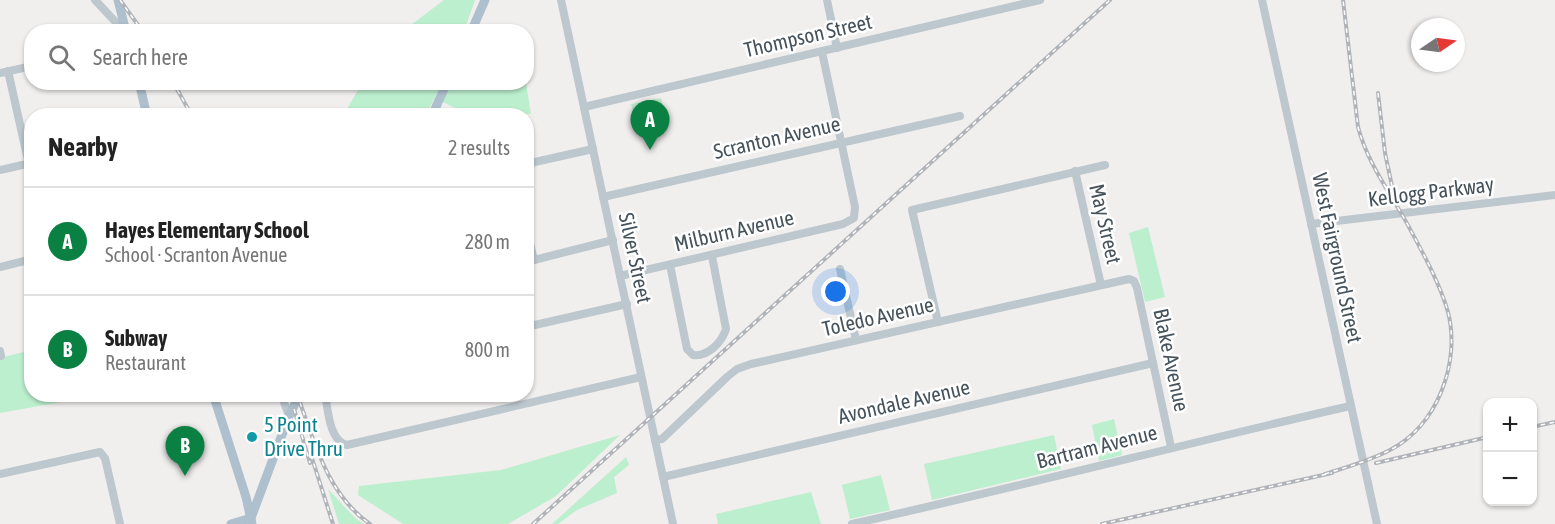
<!DOCTYPE html>
<html lang="en">
<head>
<meta charset="utf-8">
<style>
  :root { --surface:#fff; --page:#f2f2f2; --text:#222; --muted:#767676; --line:#e0e0e0; --accent:#0b8043 }
  body { margin:0; font-family:"Asap Condensed",sans-serif; background:var(--page); color:var(--text) }
  .controls { position:absolute; right:18px; bottom:18px; display:grid; overflow:hidden; border-radius:12px; box-shadow:0 2px 4px #0004 }
  .controls button { width:54px; height:54px; display:grid; place-items:center; padding:0; border:0; border-bottom:2px solid var(--line); background:var(--surface); color:var(--text); font:30px sans-serif }
  .compass { position:absolute; left:1411px; top:18px; width:54px; height:54px; border-radius:50%; background:var(--surface); box-shadow:0 2px 4px #0004; rotate:77deg }
  .you { position:absolute; left:836px; top:292px; width:21px; height:21px; margin:-15px; border:4px solid #fff; border-radius:50%; background:#1a73e8; box-shadow:0 0 0 9px #1a73e833 }
  .badge { display:grid; place-items:center; width:39px; height:39px; border-radius:50%; background:var(--accent); color:#fff; font-size:20px; font-weight:700 }
  .pin { position:absolute; translate:-50% -50px; filter:drop-shadow(0 2px 3px #0008) }
  .pin::after { content:''; position:absolute; top:32px; width:21px; height:18px; background:inherit; clip-path:polygon(0 0,100% 0,50% 100%) }
  .list { margin:0; padding:0; list-style:none }
  h2 { display:flex; justify-content:space-between; align-items:center; height:78px; margin:0; padding:0 24px; font-size:26px }
  h2 small { font-size:20px; font-weight:400; color:var(--muted) }
  .list li { display:grid; grid-template-columns:39px 1fr auto; gap:18px; align-items:center; box-sizing:border-box; height:108px; padding:0 24px; border-top:2px solid var(--line) }
  .list b { display:block; font-size:22px; white-space:nowrap }
  .list p { margin:0; font-size:20px; white-space:nowrap; color:var(--muted) }
  .list em { font-size:20px; font-style:normal; color:var(--muted) }
  .icon { flex:none; width:33px; height:33px; fill:none; stroke:currentColor; stroke-width:2; stroke-linecap:round; stroke-linejoin:round }
  .map { position:relative; flex:none; width:1555px; height:524px; overflow:hidden }
  .search { position:absolute; background:var(--surface); box-shadow:0 2px 4px #0004; left:24px; top:24px; width:510px; height:66px; display:flex; align-items:center; gap:15px; box-sizing:border-box; padding:0 21px; border-radius:24px; color:var(--muted); font-size:22px }
  .panel { position:absolute; background:var(--surface); box-shadow:0 2px 4px #0004; left:24px; top:108px; width:510px; height:294px; border-radius:24px }
  .map>svg:first-child { display:block }
  .green { fill:#bcefce }
  .lines { fill:none; stroke-linecap:round; stroke-linejoin:round }
  .minor { stroke:#bcc7ce; stroke-width:8 }
  .major { stroke:#aebfce; stroke-width:9 }
  .rail-casing { stroke:#b0b4b9; stroke-width:4 }
  .rail { stroke:#fff; stroke-width:1.5; stroke-dasharray:4.5; stroke-linecap:butt }
  .culture-dot { fill:#0f9aa8; stroke:#fff; stroke-width:2 }
  .labels { text-anchor:middle; stroke-width:5; stroke-linejoin:round; paint-order:stroke }
  .street-label { font-size:21px; fill:#46535c; stroke:#fff }
  .culture-label { font-size:21px; fill:#0d838f; stroke:#fff; text-anchor:start }
</style>
</head>
<body>
<div class="map">
<svg width="1555" height="524" viewBox="0 0 1555 524">
  <rect width="100%" height="100%" fill="#f1eeee"/>
  <g class="green">
    <polygon points="444,0 475,0 464,31 403,31"/>
    <polygon points="362,83 442,83 426,115 347,116 347,109"/>
    <polygon points="449,83 526,83 531,114 469,115 441,101"/>
    <polygon points="661,98 663,109 634,116 631,104"/>
    <polygon points="1148,227 1165,297 1145,302 1129,233"/>
    <polygon points="31,350 32,394 81,395 78,399 0,413 0,358"/>
    <polygon points="1114,419 1122,455 1099,461 1092,425"/>
    <polygon points="620,435 556,496 508,524 403,524 358,495 359,486 501,470"/>
    <polygon points="1054,435 1061,469 932,500 924,464"/>
    <polygon points="626,457 629,465 614,477 617,493 577,510 558,524 552,524"/>
    <polygon points="881,475 890,510 850,519 842,485"/>
    <polygon points="328,489 355,518 364,524 339,524"/>
    <polygon points="811,492 821,524 718,524 716,514"/>
  </g>
  <g class="lines">
    <g class="minor">
      <polyline points="95,0 125,32"/>
      <polyline points="561,0 673,524"/>
      <polyline points="827,0 837,48"/>
      <polyline points="1262,0 1377,524"/>
      <polyline points="8,71 32,178"/>
      <polyline points="0,73 32,66"/>
      <polyline points="584,107 1040,0"/>
      <polyline points="526,164 593,149"/>
      <polyline points="0,170 31,163"/>
      <polyline points="1075,171 1101,285"/>
      <polyline points="603,197 960,116"/>
      <polyline points="1311,224 1555,195"/>
      <polyline points="526,227 534,260"/>
      <polyline points="526,262 613,240"/>
      <path d="M670,265l17,84 6,6c15,2 29,-13 33,-26l-14,-73"/>
      <polyline points="0,267 32,259"/>
      <polyline points="840,269 856,340"/>
      <polyline points="620,276 843,224 854,218 855,207 822,52"/>
      <polyline points="938,322 912,210 1105,165"/>
      <polyline points="526,327 627,304"/>
      <polyline points="0,351 1,356"/>
      <polyline points="281,394 289,416"/>
      <path d="M325,394c3,15 4,47 22,51l294,-68"/>
      <polyline points="214,399 233,394"/>
      <polyline points="655,440 662,439 727,377 737,369 751,364 1129,279 1134,281 1137,288 1171,447"/>
      <polyline points="0,474 100,452 105,458 120,524"/>
      <polyline points="663,477 1153,363"/>
      <path d="M852,524c167,-37 332,-80 498,-118"/>
    </g>
    <g class="major">
      <polyline points="118,0 126,32"/>
      <polyline points="471,32 485,0"/>
      <polyline points="139,82 147,116"/>
      <polyline points="432,116 447,82"/>
      <polyline points="213,394 246,497 252,524"/>
      <polyline points="251,518 289,416 300,394"/>
      <polyline points="231,524 251,518"/>
    </g>
    <defs>
      <g id="rail">
        <polyline points="120,0 143,32"/>
        <polyline points="173,82 192,116"/>
        <polyline points="1378,93 1385,153 1393,191"/>
        <path d="M297,394c17,47 30,100 73,130"/>
        <polyline points="294,409 310,463"/>
        <polyline points="1532,427 1555,422"/>
        <polyline points="311,455 333,524"/>
        <polyline points="1376,463 1488,437"/>
        <path d="M1325,474c22,-7 44,-13 65,-24 47,-24 71,-87 58,-138 -8,-28 -24,-57 -38,-83 -18,-34 -42,-64 -52,-102l-15,-127"/>
        <polyline points="533,524 1110,0"/>
        <polyline points="1102,524 1332,473"/>
      </g>
    </defs>
    <use href="#rail" class="rail-casing"/>
    <use href="#rail" class="rail"/>
  </g>
  <circle class="culture-dot" cx="252" cy="437" r="6"/>
  <g class="labels">
    <g class="street-label">
      <text transform="translate(808 36) rotate(-13)" y="7">Thompson Street</text>
      <text transform="translate(777 138) rotate(-13)" y="7">Scranton Avenue</text>
      <text transform="translate(1431 192) rotate(-7)" y="7">Kellogg Parkway</text>
      <text transform="translate(1105 224) rotate(77)" y="7">May Street</text>
      <text transform="translate(734 231) rotate(-13)" y="7">Milburn Avenue</text>
      <text transform="translate(635 258) rotate(78)" y="7">Silver Street</text>
      <text transform="translate(1337 258) rotate(78)" y="7">West Fairground Street</text>
      <text transform="translate(878 317) rotate(-13)" y="7">Toledo Avenue</text>
      <text transform="translate(1171 360) rotate(78)" y="7">Blake Avenue</text>
      <text transform="translate(904 402) rotate(-13)" y="7">Avondale Avenue</text>
      <text transform="translate(1097 447) rotate(-14)" y="7">Bartram Avenue</text>
    </g>
    <g class="culture-label">
      <text x="264" y="432">5 Point<tspan x="264" dy="24">Drive Thru</tspan></text>
    </g>
  </g>
</svg>
<div class="controls">
<button>+</button>
<button>−</button>
</div>
<svg class="compass" viewBox="-18 -18 36 36"><path d="M0-13l5 13h-10z" fill="#e53935"/><path d="M0 13l5-13h-10z" fill="#767676"/></svg>
<div class="you"></div>
<div class="pin badge" style="left:650px;top:150px">A</div>
<div class="pin badge" style="left:185px;top:476px">B</div>
<div class="search"><svg class="icon" aria-label="search" viewBox="0 0 24 24"><circle cx="10" cy="10" r="6"/><path d="M15 15l6 6"/></svg>Search here</div>
<section class="panel">
<h2>Nearby<small>2 results</small></h2>
<ul class="list">
<li><span class="badge">A</span><div><b>Hayes Elementary School</b><p>School · Scranton Avenue</p></div><em>280 m</em></li>
<li><span class="badge">B</span><div><b>Subway</b><p>Restaurant</p></div><em>800 m</em></li>
</ul>
</section>
</div>
</body>
</html>
